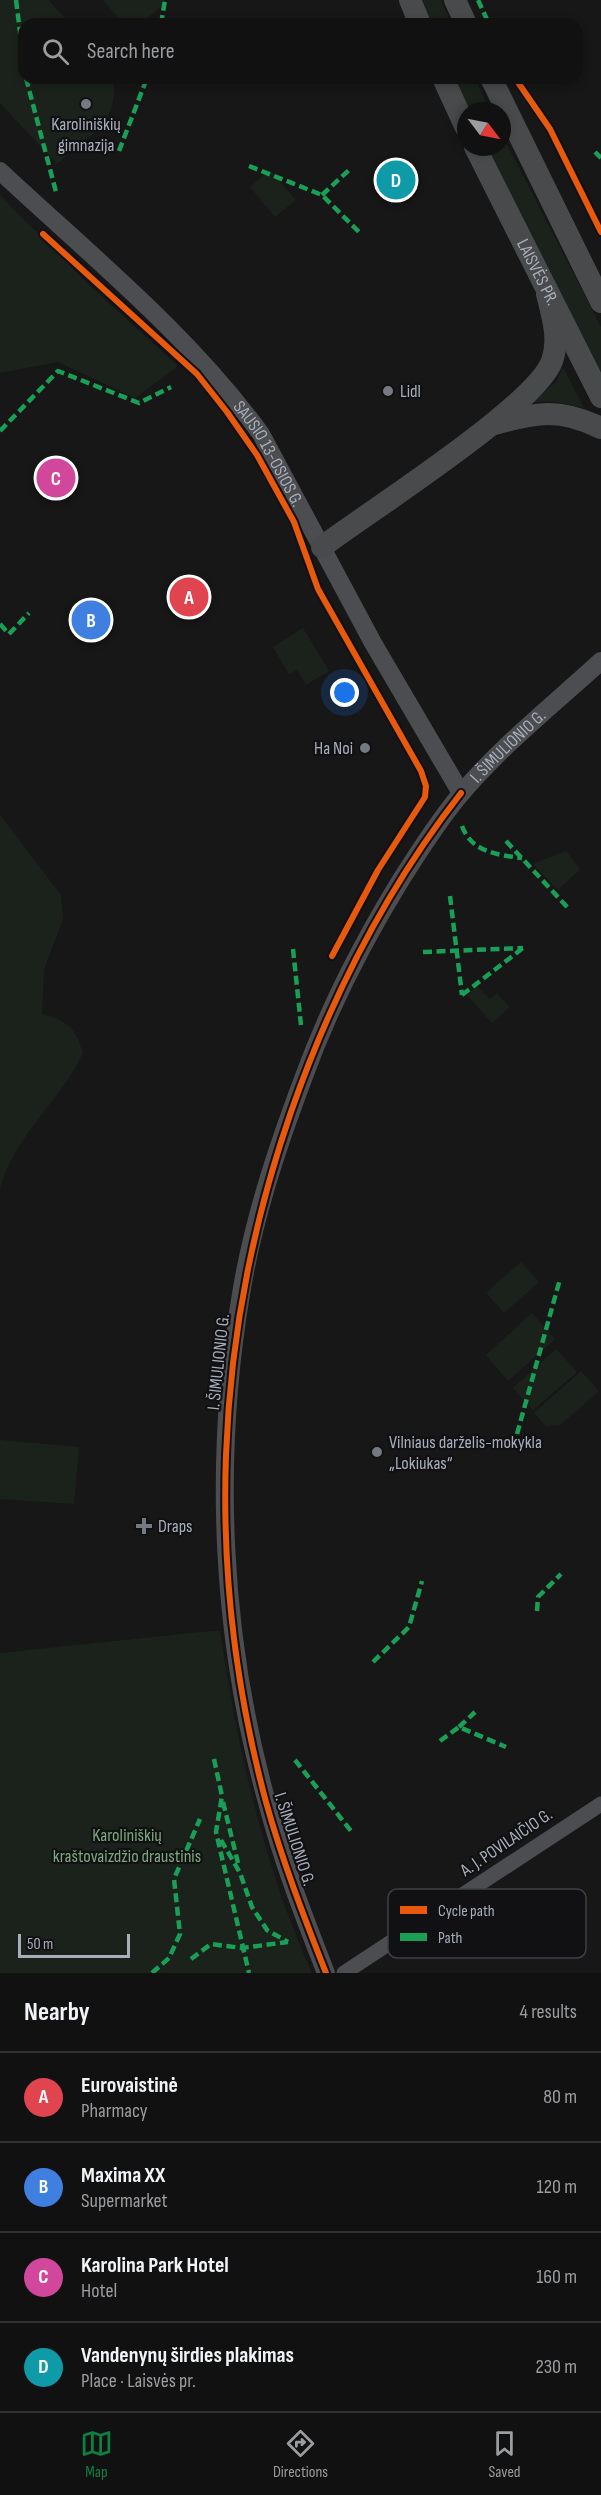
<!DOCTYPE html>
<html lang="en">
<head>
<meta charset="utf-8">
<style>
  :root { --surface:#111112; --page:#1a1a1b; --text:#f1f3f6; --muted:#9c9d9f; --line:#303132; --accent:#0b8043 }
  body { margin:0; font-family:"Sofia Sans Condensed",sans-serif; background:var(--page); color:var(--text) }
  .compass { position:absolute; left:457px; top:102px; width:54px; height:54px; border-radius:50%; background:var(--surface); box-shadow:0 3px 9px #0003; rotate:122deg }
  .scale { position:absolute; left:18px; bottom:15px; width:112px; box-sizing:border-box; padding-left:6px; border:3px solid #a7aeba; border-top:0; font-size:16px; line-height:21px; white-space:nowrap; color:#a7aeba; -webkit-text-stroke:4px #111114; paint-order:stroke }
  .you { position:absolute; left:345px; top:693px; width:21px; height:21px; margin:-15px; border:4px solid #fff; border-radius:50%; background:#1a73e8; box-shadow:0 0 0 9px #1a73e833 }
  .badge { display:grid; place-items:center; width:39px; height:39px; border-radius:50%; background:var(--accent); color:#fff; font-size:20px; font-weight:700 }
  .pin { position:absolute; translate:-50% -50%; border:3px solid #fff; box-shadow:0 2px 6px #0006 }
  .list { margin:0; padding:0; list-style:none }
  h2 { display:flex; justify-content:space-between; align-items:center; height:78px; margin:0; padding:0 24px; font-size:26px }
  h2 small { font-size:20px; font-weight:400; color:var(--muted) }
  .list li { display:grid; grid-template-columns:39px 1fr auto; gap:18px; align-items:center; box-sizing:border-box; height:90px; padding:0 24px; border-top:2px solid var(--line) }
  .list b { display:block; font-size:22px; white-space:nowrap }
  .list p { margin:0; font-size:20px; white-space:nowrap; color:var(--muted) }
  .list em { font-size:20px; font-style:normal; color:var(--muted) }
  .icon { flex:none; width:33px; height:33px; fill:none; stroke:currentColor; stroke-width:2; stroke-linecap:round; stroke-linejoin:round }
  .map { position:relative; flex:none; width:601px; height:1973px; overflow:hidden }
  .search { position:absolute; background:var(--surface); box-shadow:0 3px 9px #0003; left:18px; right:18px; top:18px; height:66px; display:flex; align-items:center; gap:15px; box-sizing:border-box; padding:0 21px; border-radius:18px; color:var(--muted); font-size:22px }
  .sheet { height:438px; background:var(--surface) }
  nav { display:flex; justify-content:space-around; align-items:center; box-sizing:border-box; height:84px; border-top:2px solid var(--line); background:var(--surface); font-size:16px; color:var(--muted) }
  nav a { display:grid; justify-items:center; gap:3px }
  nav .on { color:var(--accent) }
  .map>svg:first-child { display:block }
  .green { fill:#1b221b }
  .lines { fill:none; stroke-linecap:round; stroke-linejoin:round }
  .minor { stroke:#4b4d51; stroke-width:15 }
  .tertiary { stroke:#4b4d51; stroke-width:18 }
  .primary { stroke:#484a4c; stroke-width:22 }
  .quiet { stroke:#1a9f57; stroke-width:4.5; stroke-dasharray:9 4.5; stroke-linecap:butt }
  .cycleway-casing { stroke:#111114; stroke-width:10 }
  .cycleway { stroke:#e8590c; stroke-width:6 }
  .poi-dot { fill:#757981; stroke:#111114; stroke-width:2 }
  .labels { text-anchor:middle; stroke-width:4.5; stroke-linejoin:round; paint-order:stroke }
  .poi-label { font-size:18px; fill:#a7aeba; stroke:#111114; text-anchor:start }
  .street-label { font-size:18px; fill:#a7aeba; stroke:#111114 }
  .park-label { font-size:18px; fill:#7da77c; stroke:#111114 }
  .key { fill:#111114; stroke:#3e4046; stroke-width:1.5 }
  .key-label { font-size:16px; fill:#a7aeba }
</style>
</head>
<body>
<div class="map">
<svg width="601" height="1973" viewBox="0 0 601 1973">
  <rect width="100%" height="100%" fill="#171718"/>
  <g class="green">
    <path d="M0,0h48l23,24h-47v54h89c7,35 -19,71 -57,66l10,12 -9,8 -57,-61z"/>
    <polygon points="103,0 164,0 166,2 141,24 124,24"/>
    <polygon points="419,0 441,0 451,24 429,24"/>
    <polygon points="453,78 475,78 490,111 468,111"/>
    <polygon points="502,135 601,327 601,380 484,147 502,147"/>
    <polygon points="270,170 296,200 275,217 250,187"/>
    <polygon points="0,195 88,284 178,366 135,398 58,362 0,373"/>
    <polygon points="563,367 584,408 553,401 533,402 556,382"/>
    <polygon points="303,628 329,671 306,685 297,670 289,674 273,647"/>
    <path d="M0,815l61,80 2,24 -19,51 -2,44c25,7 33,12 41,39 -23,49 -69,82 -83,136z"/>
    <polygon points="566,851 580,869 558,890 533,864"/>
    <polygon points="477,986 490,999 497,993 509,1007 492,1023 467,995"/>
    <polygon points="521,1262 539,1282 504,1313 486,1293"/>
    <polygon points="532,1313 555,1339 508,1381 486,1355"/>
    <polygon points="556,1349 577,1372 533,1410 513,1388"/>
    <polygon points="581,1371 599,1391 560,1425 546,1426 534,1413"/>
    <polygon points="0,1440 79,1447 74,1504 0,1499"/>
    <path d="M211,1631h9c18,118 43,233 92,342h-312v-320z"/>
  </g>
  <g class="lines">
    <polyline class="minor" points="344,1973 601,1804"/>
    <g class="tertiary">
      <path id="s1" d="M0,171c90,84 188,163 261,263l112,209 88,150"/>
      <path id="s2" d="M326,1973c-22,-56 -44,-113 -59,-171 -46,-164 -54,-340 -26,-508 12,-74 36,-146 62,-215 26,-72 59,-136 99,-201 18,-28 36,-57 58,-83 41,-49 94,-91 141,-134"/>
    </g>
    <g class="primary">
      <polyline points="410,0 420,24"/>
      <polyline points="455,0 466,24"/>
      <polyline points="443,78 466,128"/>
      <polyline points="491,78 601,302"/>
      <path id="s3" d="M475,147l126,250"/>
      <path d="M495,424c42,-12 65,-16 106,4"/>
      <path d="M322,547c46,-35 214,-141 230,-186 8,-22 0,-46 -5,-67"/>
    </g>
    <g class="quiet">
      <polyline points="16,0 24,64"/>
      <polyline points="478,0 489,24"/>
      <polyline points="161,24 165,0"/>
      <polyline points="26,78 56,192"/>
      <polyline points="119,151 147,78"/>
      <polyline points="595,152 601,158"/>
      <polyline points="249,166 322,195 360,233"/>
      <polyline points="322,195 349,170"/>
      <polyline points="0,431 58,371 139,403 171,387"/>
      <polyline points="0,624 9,634 29,613"/>
      <path d="M462,826c9,26 36,29 60,32"/>
      <polyline points="506,841 568,908"/>
      <polyline points="450,896 462,995"/>
      <polyline points="293,949 301,1025"/>
      <polyline points="423,952 523,948"/>
      <polyline points="462,995 523,948"/>
      <polyline points="517,1434 560,1279"/>
      <polyline points="537,1611 538,1597 561,1574"/>
      <polyline points="373,1662 409,1627 422,1581"/>
      <polyline points="459,1727 475,1712"/>
      <polyline points="440,1741 459,1727 506,1747"/>
      <polyline points="214,1759 222,1796 216,1832 249,1973"/>
      <polyline points="295,1760 351,1831"/>
      <polyline points="223,1802 238,1863"/>
      <polyline points="221,1840 240,1873 252,1907 267,1930 288,1942"/>
      <polyline points="191,1959 211,1944 242,1948 288,1942"/>
      <polyline points="152,1973 169,1958 180,1934 174,1879 200,1819"/>
    </g>
    <defs>
      <g id="cycleway">
        <polyline points="515,78 550,129 601,232"/>
        <polyline points="43,234 197,374 227,412 257,455 294,522 318,589 421,771 426,786 425,797 378,870 332,956"/>
        <path d="M326,1973c-22,-56 -44,-113 -60,-171 -62,-231 -53,-465 25,-690 40,-115 95,-223 170,-319"/>
      </g>
    </defs>
    <use href="#cycleway" class="cycleway-casing"/>
    <use href="#cycleway" class="cycleway"/>
  </g>
  <g class="poi-dot">
    <circle cx="86" cy="104" r="6"/>
    <circle cx="388" cy="391" r="6"/>
    <circle cx="365" cy="748" r="6"/>
    <circle cx="377" cy="1452" r="6"/>
    <path d="M141 1517h6v6h6v6h-6v6h-6v-6h-6v-6h6z"/>
  </g>
  <g class="labels">
    <g class="poi-label">
      <text x="86" y="130" text-anchor="middle">Karoliniškių<tspan x="86" dy="21">gimnazija</tspan></text>
      <text x="400" y="397">Lidl</text>
      <text x="353" y="754" text-anchor="end">Ha Noi</text>
      <text x="389" y="1448">Vilniaus darželis-mokykla<tspan x="389" dy="21">„Lokiukas“</tspan></text>
      <text x="158" y="1532">Draps</text>
    </g>
    <g class="street-label">
      <text dy="6" stroke="none"><textPath href="#s3" startOffset="140">LAISVĖS PR.</textPath></text>
      <text dy="6" stroke="none"><textPath href="#s1" startOffset="392">SAUSIO 13-OSIOS G.</textPath></text>
      <text dy="6" stroke="none"><textPath href="#s2" startOffset="1312">I. ŠIMULIONIO G.</textPath></text>
      <text transform="translate(218 1362) rotate(-84)" y="6">I. ŠIMULIONIO G.</text>
      <text transform="translate(295 1839) rotate(72)" y="6">I. ŠIMULIONIO G.</text>
      <text transform="translate(506 1842) rotate(-34)" y="6">A. J. POVILAIČIO G.</text>
    </g>
    <g class="park-label">
      <text x="127" y="1841">Karoliniškių<tspan x="127" dy="21">kraštovaizdžio draustinis</tspan></text>
    </g>
  </g>
  <rect x="388" y="1889" width="198" height="69" rx="9" class="key"/>
  <rect x="400" y="1906" width="27" height="8" fill="#e8590c"/>
  <rect x="400" y="1933" width="27" height="8" fill="#1a9f57"/>
  <g class="key-label">
    <text x="438" y="1916">Cycle path</text>
    <text x="438" y="1943">Path</text>
  </g>
</svg>
<svg class="compass" viewBox="-18 -18 36 36"><path d="M0-13l5 13h-10z" fill="#e53935"/><path d="M0 13l5-13h-10z" fill="#9c9d9f"/></svg>
<div class="scale">50 m</div>
<div class="you"></div>
<div class="pin badge" style="left:189px;top:597px;background:#e0444e">A</div>
<div class="pin badge" style="left:91px;top:620px;background:#3f7fe0">B</div>
<div class="pin badge" style="left:56px;top:478px;background:#d1479c">C</div>
<div class="pin badge" style="left:396px;top:180px;background:#0f9aa8">D</div>
<div class="search"><svg class="icon" aria-label="search" viewBox="0 0 24 24"><circle cx="10" cy="10" r="6"/><path d="M15 15l6 6"/></svg>Search here</div>
</div>
<section class="sheet">
<h2>Nearby<small>4 results</small></h2>
<ul class="list">
<li><span class="badge" style="background:#e0444e">A</span><div><b>Eurovaistinė</b><p>Pharmacy</p></div><em>80 m</em></li>
<li><span class="badge" style="background:#3f7fe0">B</span><div><b>Maxima XX</b><p>Supermarket</p></div><em>120 m</em></li>
<li><span class="badge" style="background:#d1479c">C</span><div><b>Karolina Park Hotel</b><p>Hotel</p></div><em>160 m</em></li>
<li><span class="badge" style="background:#0f9aa8">D</span><div><b>Vandenynų širdies plakimas</b><p>Place · Laisvės pr.</p></div><em>230 m</em></li>
</ul>
</section>
<nav>
<a class="on"><svg class="icon" aria-label="map" viewBox="0 0 24 24"><path d="M3 6l6-2 6 2 6-2v14l-6 2-6-2-6 2zM9 4v14M15 6v14"/></svg>Map</a>
<a><svg class="icon" aria-label="directions" viewBox="0 0 24 24"><path d="M12 3l9 9-9 9-9-9zM9 14v-3h6M13 9l2 2-2 2"/></svg>Directions</a>
<a><svg class="icon" aria-label="saved" viewBox="0 0 24 24"><path d="M7 4h10v16l-5-4-5 4z"/></svg>Saved</a>
</nav>
</body>
</html>
